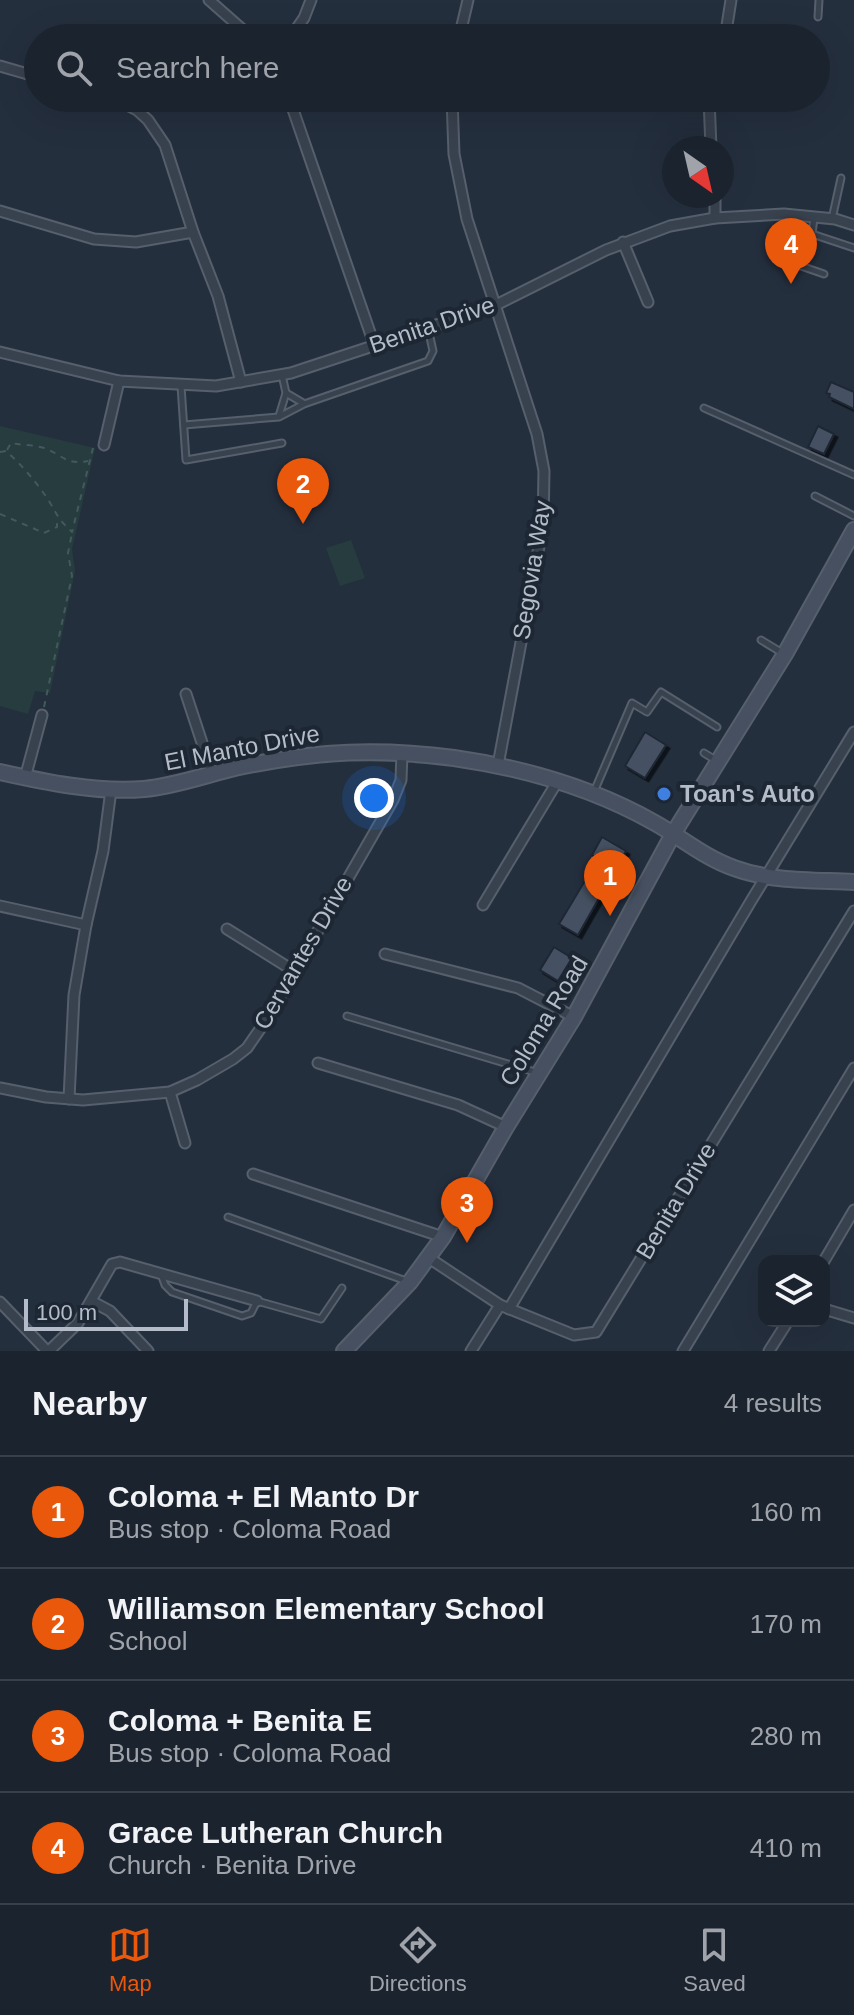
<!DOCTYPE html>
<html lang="en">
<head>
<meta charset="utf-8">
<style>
  :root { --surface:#1b232e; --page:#242b36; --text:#f1f3f6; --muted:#a0a4aa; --line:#39404a; --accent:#ea580c }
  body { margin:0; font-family:Arial,sans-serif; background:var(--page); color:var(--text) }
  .controls { position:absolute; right:24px; bottom:24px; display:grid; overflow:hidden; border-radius:16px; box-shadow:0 8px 32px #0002 }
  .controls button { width:72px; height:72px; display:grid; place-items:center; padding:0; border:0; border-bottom:2px solid var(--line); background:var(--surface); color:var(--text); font:40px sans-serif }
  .compass { position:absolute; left:662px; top:136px; width:72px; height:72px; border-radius:50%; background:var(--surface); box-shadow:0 8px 32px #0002; rotate:146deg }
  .scale { position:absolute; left:24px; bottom:20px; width:164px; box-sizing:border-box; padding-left:8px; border:4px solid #b4bcc9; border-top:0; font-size:22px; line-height:28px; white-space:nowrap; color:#b4bcc9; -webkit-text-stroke:6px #1d2633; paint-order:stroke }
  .you { position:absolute; left:374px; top:798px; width:28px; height:28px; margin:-20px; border:6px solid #fff; border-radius:50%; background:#1a73e8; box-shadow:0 0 0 12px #1a73e833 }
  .badge { display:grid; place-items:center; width:52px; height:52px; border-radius:50%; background:var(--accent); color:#fff; font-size:26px; font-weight:700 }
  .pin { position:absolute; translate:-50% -66px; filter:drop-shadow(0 2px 4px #0008) }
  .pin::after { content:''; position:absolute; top:42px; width:28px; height:24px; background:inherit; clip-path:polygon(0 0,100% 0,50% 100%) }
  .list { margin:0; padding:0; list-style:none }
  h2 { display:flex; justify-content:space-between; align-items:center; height:104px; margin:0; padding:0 32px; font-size:34px }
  h2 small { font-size:26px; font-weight:400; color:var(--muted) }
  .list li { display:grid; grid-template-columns:52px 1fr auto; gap:24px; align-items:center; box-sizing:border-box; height:112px; padding:0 32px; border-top:2px solid var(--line) }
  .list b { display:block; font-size:30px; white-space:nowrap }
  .list p { margin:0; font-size:26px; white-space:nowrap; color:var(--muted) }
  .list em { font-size:26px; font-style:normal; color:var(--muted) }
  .icon { flex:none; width:44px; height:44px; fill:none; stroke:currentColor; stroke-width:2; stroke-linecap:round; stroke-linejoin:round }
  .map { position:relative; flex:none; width:854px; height:1351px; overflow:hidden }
  .search { position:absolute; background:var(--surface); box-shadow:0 8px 32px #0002; left:24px; right:24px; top:24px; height:88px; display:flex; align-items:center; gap:20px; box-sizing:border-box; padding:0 28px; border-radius:44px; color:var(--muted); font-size:30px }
  .sheet { height:552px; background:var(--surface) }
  nav { display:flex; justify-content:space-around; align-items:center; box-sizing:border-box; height:112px; border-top:2px solid var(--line); background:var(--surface); font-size:22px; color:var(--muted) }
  nav a { display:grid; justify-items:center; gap:4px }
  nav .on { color:var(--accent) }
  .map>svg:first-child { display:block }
  .green { fill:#263c3f }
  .building { fill:#455162; stroke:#1f2835; stroke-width:2; filter:url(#shadow) }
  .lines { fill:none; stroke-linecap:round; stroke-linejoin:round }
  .lane-casing { stroke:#565f6c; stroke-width:9 }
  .street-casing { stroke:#565f6c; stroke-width:13 }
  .secondary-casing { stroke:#565f6c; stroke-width:18 }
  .path { stroke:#44595c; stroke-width:2; stroke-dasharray:6 6; stroke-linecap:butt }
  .lane { stroke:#38414e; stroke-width:5 }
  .street { stroke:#38414e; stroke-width:9 }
  .secondary { stroke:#465061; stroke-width:14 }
  .shop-dot { fill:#3f7fe0; stroke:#1d2633; stroke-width:3 }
  .labels { text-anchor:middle; stroke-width:8; stroke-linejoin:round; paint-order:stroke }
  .street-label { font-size:24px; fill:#b4bcc9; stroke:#1d2633 }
  .poi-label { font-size:24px; font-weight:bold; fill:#b4bcc9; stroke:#1d2633; text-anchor:start }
</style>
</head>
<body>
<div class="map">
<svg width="854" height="1351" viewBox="0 0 854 1351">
  <defs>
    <filter id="shadow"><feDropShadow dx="3.5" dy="3.5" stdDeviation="0" flood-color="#0009"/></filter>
  </defs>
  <rect width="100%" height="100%" fill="#242f3e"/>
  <g class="green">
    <polygon points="0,426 95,448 72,549 75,571 50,693 35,691 28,714 0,706"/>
    <polygon points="351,540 365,578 340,586 326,548"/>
  </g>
  <g class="building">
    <polygon points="831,382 854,392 854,409 829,397 830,394 826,393"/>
    <polygon points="818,426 834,434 824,454 808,447"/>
    <polygon points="645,732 666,745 645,778 625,766"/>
    <polygon points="602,837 626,851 578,935 559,924 598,859 592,855"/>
    <polygon points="554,947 572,958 558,981 540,970"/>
  </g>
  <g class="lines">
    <defs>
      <g id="lane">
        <polyline points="818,17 819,0"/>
        <polyline points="814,218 812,234 854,248"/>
        <polyline points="832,219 841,178"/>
        <polyline points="798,265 824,274"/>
        <polyline points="181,386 186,460 282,443"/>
        <polyline points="286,393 303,403"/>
        <polyline points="704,408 854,475"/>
        <polyline points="279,416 286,393 282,375"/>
        <polyline points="184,425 279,417 304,404 428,361 433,351 428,328"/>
        <polyline points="815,496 854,516"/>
        <polyline points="761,640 784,654"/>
        <polyline points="704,753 717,761"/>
        <polyline points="593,794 632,703 647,712 661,692 717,727"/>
        <polyline points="347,1016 538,1073"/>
        <polyline points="228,1217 409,1282"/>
        <polyline points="161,1274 165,1285 172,1292 242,1316 251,1313 257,1301 321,1319 342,1288"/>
      </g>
      <g id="street">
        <polyline points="209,0 252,38"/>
        <polyline points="290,38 304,18 311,0"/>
        <polyline points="459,38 468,0"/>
        <polyline points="725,38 731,0"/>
        <polyline points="0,66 38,77"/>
        <polyline points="113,98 137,110 148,120 165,145 193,232 218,296 241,382"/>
        <polyline points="289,98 374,344"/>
        <polyline points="452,98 454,154 467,219 537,434 544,471 543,525 498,765"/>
        <polyline points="709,98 711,148"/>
        <polyline points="451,102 539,105 561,99"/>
        <polyline points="715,196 715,218"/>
        <polyline points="0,211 94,239 136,242 193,232"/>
        <polyline points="623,242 648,302"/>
        <polyline points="0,352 119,381 216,386 291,373 494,306 606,250 670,226 715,218 784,214 835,219 854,225"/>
        <polyline points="104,445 119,381"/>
        <polyline points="186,694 212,773"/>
        <polyline points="25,778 42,715"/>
        <polyline points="483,905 557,782"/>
        <polyline points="0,906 86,925"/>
        <polyline points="227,929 294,971"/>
        <polyline points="385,954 518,988 574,1017"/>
        <polyline points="318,1063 458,1105 506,1127"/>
        <polyline points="0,1088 46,1097 83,1100 170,1092 197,1080 233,1059 247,1048 269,1016 393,800 401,780 402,753"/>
        <polyline points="170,1092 185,1143"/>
        <polyline points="69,1099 74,995 86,925 103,851 111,790"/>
        <polyline points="253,1174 443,1237"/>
        <polyline points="429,1258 500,1305 574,1335 596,1332 854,911"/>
        <polyline points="824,1261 854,1210"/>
        <polyline points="91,1301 110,1311 148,1351"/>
        <polyline points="0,1302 47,1351"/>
        <polyline points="509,1309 751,901 854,732"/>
        <polyline points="824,1309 854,1318"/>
        <polyline points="49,1351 78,1323 112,1264 120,1262 257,1301"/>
        <polyline points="471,1351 500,1305"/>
        <polyline points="683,1351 854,1068"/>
        <polyline points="769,1351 788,1321"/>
      </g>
      <g id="secondary">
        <path d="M0,772c45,10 97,21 144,17 34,-3 66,-16 100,-23 75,-15 134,-18 210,-8 69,10 141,31 201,65 27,15 50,35 79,45 38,14 80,12 120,14"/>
        <polyline points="344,1351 410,1282 443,1237 506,1127 574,1017 673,834 785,654 854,530"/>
      </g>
    </defs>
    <use href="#lane" class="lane-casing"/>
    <use href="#street" class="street-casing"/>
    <use href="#secondary" class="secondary-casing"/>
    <g class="path">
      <path d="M7,450l4,-7c10,2 23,2 33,5 19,7 21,17 44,13"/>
      <path d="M0,452l6,-1c16,14 31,32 43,50 8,14 10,19 23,31l21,-84"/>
      <polyline points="0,514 44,533 57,527 57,521"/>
      <polyline points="44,707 72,576 68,553 72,533"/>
    </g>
    <use href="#lane" class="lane"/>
    <use href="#street" class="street"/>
    <use href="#secondary" class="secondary"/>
  </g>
  <circle class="shop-dot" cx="664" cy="794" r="8"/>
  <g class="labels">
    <g class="street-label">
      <text transform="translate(432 325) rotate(-19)" y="8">Benita Drive</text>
      <text transform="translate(532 570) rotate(-81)" y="8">Segovia Way</text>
      <text transform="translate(242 748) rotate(-11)" y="8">El Manto Drive</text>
      <text transform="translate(303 953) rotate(-60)" y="8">Cervantes Drive</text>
      <text transform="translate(544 1021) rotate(-59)" y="8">Coloma Road</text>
      <text transform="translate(676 1201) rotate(-59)" y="8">Benita Drive</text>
    </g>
    <g class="poi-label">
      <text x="680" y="802">Toan's Auto</text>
    </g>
  </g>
</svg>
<div class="controls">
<button><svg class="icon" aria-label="layers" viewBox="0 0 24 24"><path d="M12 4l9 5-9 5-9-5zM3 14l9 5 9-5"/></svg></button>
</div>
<svg class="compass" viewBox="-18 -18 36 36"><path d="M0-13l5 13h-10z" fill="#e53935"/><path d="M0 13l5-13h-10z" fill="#a0a4aa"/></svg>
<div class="scale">100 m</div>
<div class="you"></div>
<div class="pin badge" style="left:610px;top:916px">1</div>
<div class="pin badge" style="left:303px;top:524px">2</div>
<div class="pin badge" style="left:467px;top:1243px">3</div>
<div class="pin badge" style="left:791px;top:284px">4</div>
<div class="search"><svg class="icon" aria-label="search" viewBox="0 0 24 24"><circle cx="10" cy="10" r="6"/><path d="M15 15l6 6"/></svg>Search here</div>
</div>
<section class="sheet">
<h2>Nearby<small>4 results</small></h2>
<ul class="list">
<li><span class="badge">1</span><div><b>Coloma + El Manto Dr</b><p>Bus stop · Coloma Road</p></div><em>160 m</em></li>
<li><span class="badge">2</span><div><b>Williamson Elementary School</b><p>School</p></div><em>170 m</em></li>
<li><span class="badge">3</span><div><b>Coloma + Benita E</b><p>Bus stop · Coloma Road</p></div><em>280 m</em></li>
<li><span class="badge">4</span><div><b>Grace Lutheran Church</b><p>Church · Benita Drive</p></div><em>410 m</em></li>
</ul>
</section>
<nav>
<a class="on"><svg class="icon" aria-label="map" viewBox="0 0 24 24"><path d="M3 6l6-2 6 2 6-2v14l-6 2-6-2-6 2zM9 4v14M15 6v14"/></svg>Map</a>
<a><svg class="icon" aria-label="directions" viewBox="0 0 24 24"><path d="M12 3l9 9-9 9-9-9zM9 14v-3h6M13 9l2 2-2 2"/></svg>Directions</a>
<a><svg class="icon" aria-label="saved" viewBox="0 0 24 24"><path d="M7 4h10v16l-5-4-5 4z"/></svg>Saved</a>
</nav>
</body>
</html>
